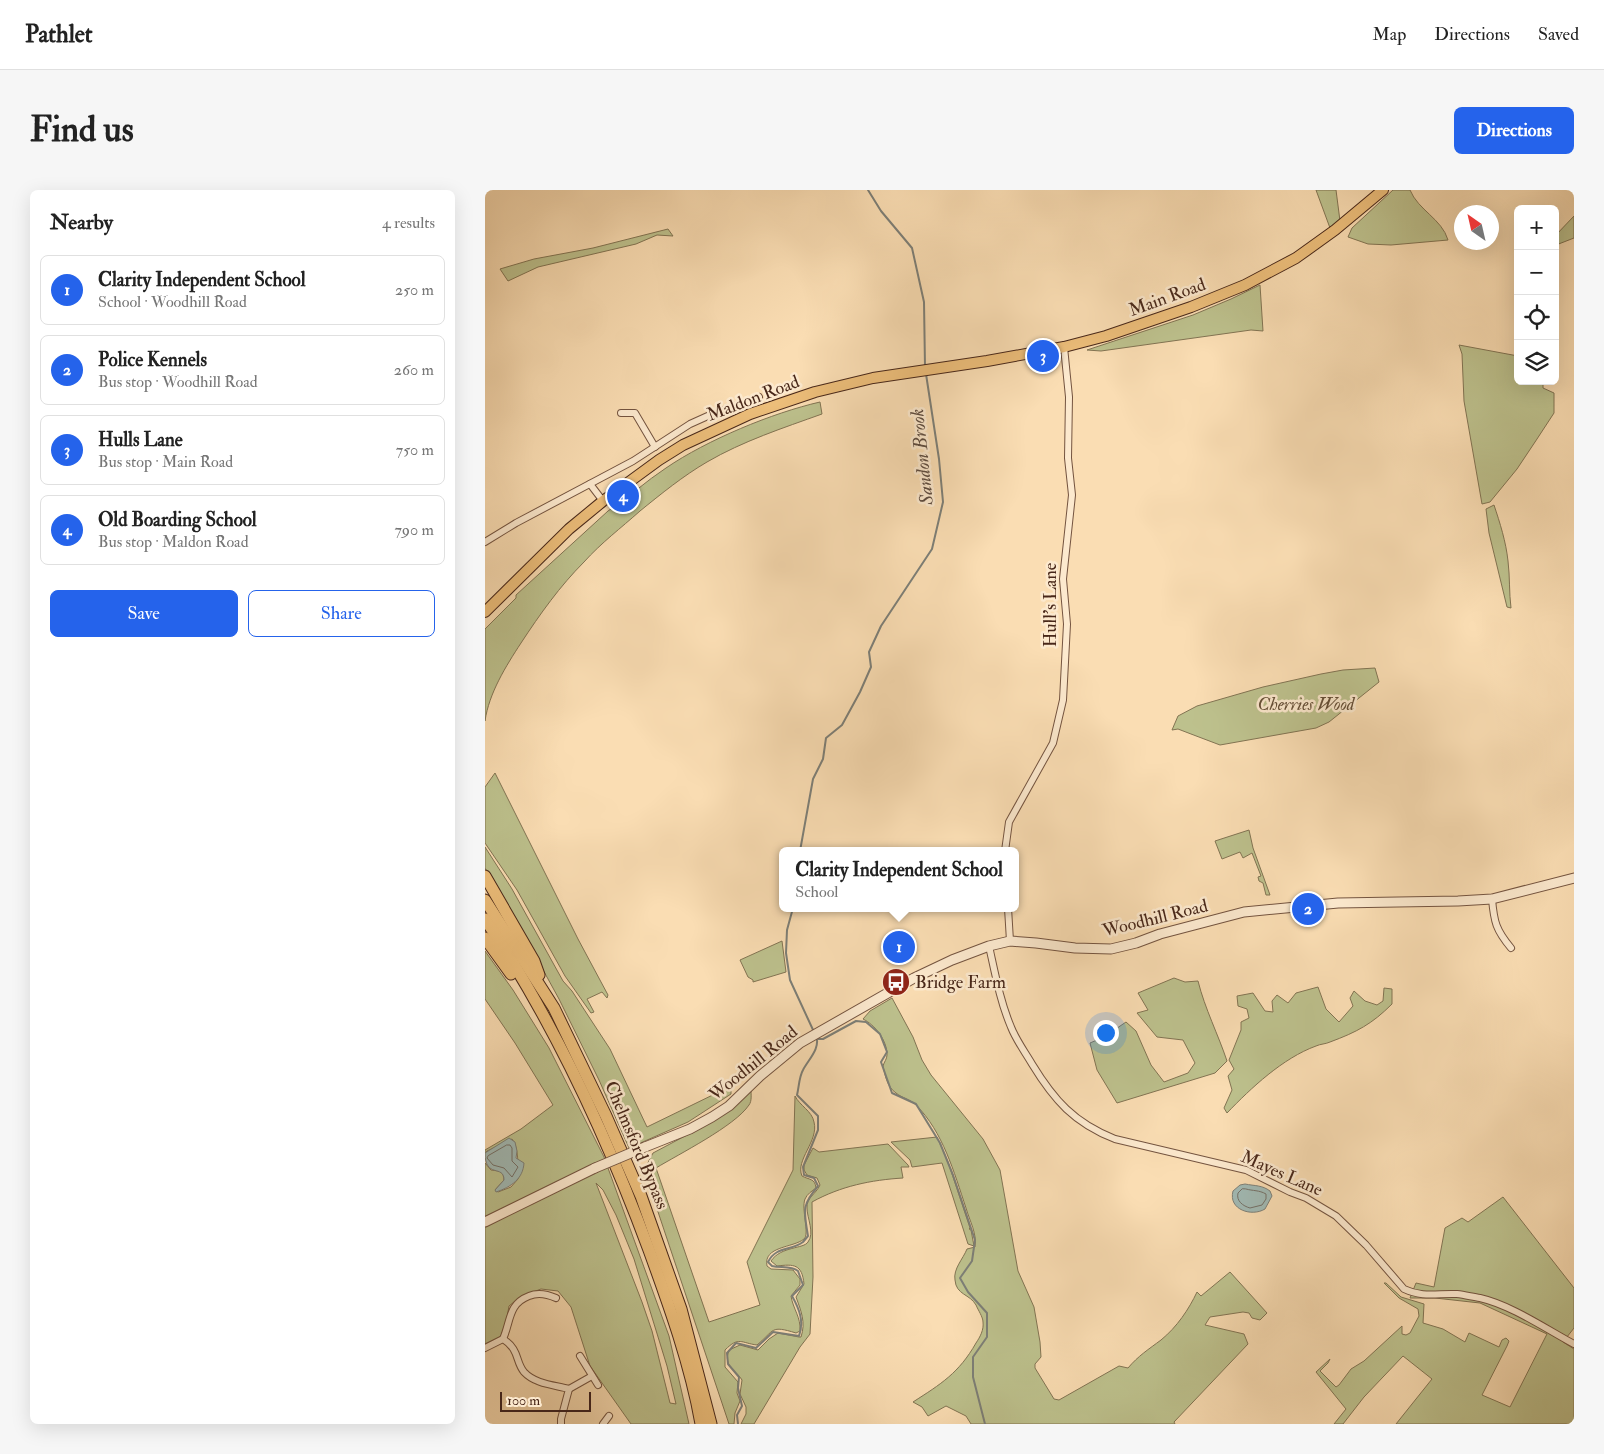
<!DOCTYPE html>
<html lang="en">
<head>
<meta charset="utf-8">
<style>
  :root { --surface:#fff; --page:#f6f6f6; --text:#222; --muted:#767676; --line:#e0e0e0; --accent:#2563eb }
  body { margin:0; font-family:"IM FELL Double Pica",serif; background:var(--page); color:var(--text) }
  .controls { position:absolute; right:15px; top:15px; display:grid; overflow:hidden; border-radius:8px; box-shadow:0 5px 20px #0002 }
  .controls button { width:45px; height:45px; display:grid; place-items:center; padding:0; border:0; border-bottom:1px solid var(--line); background:var(--surface); color:var(--text); font:25px sans-serif }
  .compass { position:absolute; left:969px; top:15px; width:45px; height:45px; border-radius:50%; background:var(--surface); box-shadow:0 5px 20px #0002; rotate:326deg }
  .scale { position:absolute; left:15px; bottom:12px; width:91px; box-sizing:border-box; padding-left:5px; border:2px solid #482719; border-top:0; font-size:14px; line-height:18px; white-space:nowrap; color:#482719; -webkit-text-stroke:4px #fce9ce; paint-order:stroke }
  .you { position:absolute; left:620px; top:842px; width:18px; height:18px; margin:-12px; border:4px solid #fff; border-radius:50%; background:#1a73e8; box-shadow:0 0 0 8px #1a73e833 }
  .badge { display:grid; place-items:center; width:32px; height:32px; border-radius:50%; background:var(--accent); color:#fff; font-size:16px; font-weight:700 }
  .pin { position:absolute; translate:-50% -50%; border:2px solid #fff; box-shadow:0 1px 5px #0006 }
  .popup { position:absolute; left:294px; top:657px; width:240px; height:65px; box-sizing:border-box; display:grid; place-content:center; border-radius:8px; background:var(--surface); filter:drop-shadow(0 1px 4px #0005); font-size:16px; white-space:nowrap; color:var(--muted) }
  .popup b { font-size:19px; color:var(--text) }
  .popup::after { content:''; position:absolute; left:50%; top:100%; margin-left:-10px; border:10px solid transparent; border-top-color:var(--surface) }
  .list { margin:0; padding:0; list-style:none }
  h2 { display:flex; justify-content:space-between; align-items:center; height:65px; margin:0; padding:0 20px; font-size:21px }
  h2 small { font-size:16px; font-weight:400; color:var(--muted) }
  .list li { display:grid; grid-template-columns:32px 1fr auto; gap:15px; align-items:center; box-sizing:border-box; height:70px; margin:0 10px 10px; padding:0 10px; border:1px solid var(--line); border-radius:8px }
  .list b { display:block; font-size:19px; white-space:nowrap }
  .list p { margin:0; font-size:16px; white-space:nowrap; color:var(--muted) }
  .list em { font-size:16px; font-style:normal; color:var(--muted) }
  .actions { display:flex; gap:10px; padding:15px 20px }
  .actions a { flex:1; padding:11px 0; border:1px solid var(--accent); border-radius:8px; text-align:center; font-size:18px; color:var(--accent) }
  .actions .main { background:var(--accent); color:#fff }
  .icon { flex:none; width:28px; height:28px; fill:none; stroke:currentColor; stroke-width:2; stroke-linecap:round; stroke-linejoin:round }
  .map { position:relative; flex:none; width:1089px; height:1234px; overflow:hidden; border-radius:8px }
  header { display:flex; align-items:center; gap:30px; box-sizing:border-box; height:70px; padding:0 25px; background:var(--surface); border-bottom:1px solid var(--line) }
  header strong { font-size:24px }
  nav { display:flex; gap:28px; margin-inline-start:auto; font-size:18px }
  .intro { display:flex; align-items:center; justify-content:space-between; box-sizing:border-box; height:120px; padding:0 30px }
  h1 { margin:0; font-size:35px }
  .button { padding:12px 22px; border-radius:8px; background:var(--accent); color:#fff; font-size:18px; font-weight:700 }
  main { display:flex; gap:30px; padding:0 30px }
  aside { flex:1; background:var(--surface); border-radius:8px; box-shadow:0 5px 20px #0002 }
  .map>svg:first-child { display:block }
  .green { fill:#bdc18d; stroke:#827453; fill-rule:evenodd }
  .water { fill:#a1bab5; stroke:#7d7f77 }
  .lines { fill:none; stroke-linecap:round; stroke-linejoin:round }
  .shore { stroke:#747067; stroke-width:1 }
  .stream { stroke:#7d7f77; stroke-width:2 }
  .minor-casing { stroke:#745440; stroke-width:8 }
  .tertiary-casing { stroke:#745440; stroke-width:11 }
  .primary-casing { stroke:#482719; stroke-width:12 }
  .trunk-casing { stroke:#482719; stroke-width:13 }
  .minor { stroke:#fce9ce; stroke-width:6 }
  .tertiary { stroke:#fce9ce; stroke-width:9 }
  .primary { stroke:#edbe7a; stroke-width:10 }
  .trunk { stroke:#edbe7a; stroke-width:11 }
  .tertiary-bridge-casing { stroke:#745440; stroke-width:11; stroke-linecap:butt }
  .tertiary-bridge { stroke:#fce9ce; stroke-width:9 }
  .labels { text-anchor:middle; stroke-width:5; stroke-linejoin:round; paint-order:stroke }
  .street-label { font-size:18px; fill:#482719; stroke:#fce9ce }
  .park-label { font-size:18px; font-style:italic; fill:#654e36; stroke:#fce9ce }
  .poi-label { font-size:18px; fill:#482719; stroke:#fce9ce; text-anchor:start }
  .water-label { font-size:19px; font-style:italic; fill:#5e4c40; stroke:#fce9ce }
</style>
</head>
<body>
<header>
<strong>Pathlet</strong>
<nav><a>Map</a><a>Directions</a><a>Saved</a></nav>
</header>
<div class="intro"><h1>Find us</h1><a class="button">Directions</a></div>
<main>
<aside>
<h2>Nearby<small>4 results</small></h2>
<ul class="list">
<li><span class="badge">1</span><div><b>Clarity Independent School</b><p>School · Woodhill Road</p></div><em>250 m</em></li>
<li><span class="badge">2</span><div><b>Police Kennels</b><p>Bus stop · Woodhill Road</p></div><em>260 m</em></li>
<li><span class="badge">3</span><div><b>Hulls Lane</b><p>Bus stop · Main Road</p></div><em>750 m</em></li>
<li><span class="badge">4</span><div><b>Old Boarding School</b><p>Bus stop · Maldon Road</p></div><em>790 m</em></li>
</ul>
<div class="actions"><a class="main">Save</a><a>Share</a></div>
</aside>
<div class="map">
<svg width="1089" height="1234" viewBox="0 0 1089 1234">
  <rect width="100%" height="100%" fill="#faddb3"/>
  <filter id="stains"><feTurbulence type="fractalNoise" baseFrequency=".004" numOctaves="4"/><feColorMatrix values="0 0 0 0 .2 0 0 0 0 .09 0 0 0 0 .02 0 0 0 .5 -.17"/></filter>
  <radialGradient id="worn" r=".72"><stop offset=".6" stop-color="#630" stop-opacity="0"/><stop offset="1" stop-color="#630" stop-opacity=".3"/></radialGradient>
  <g class="green">
    <polygon points="831,0 851,0 855,31 845,38"/>
    <path d="M908,0h17c8,20 32,29 38,50l-57,5 -23,-1 -20,-7 4,-9z"/>
    <polygon points="1089,26 1089,48 1071,55 1070,46"/>
    <polygon points="183,39 188,46 172,45 151,54 53,77 23,91 15,79 49,69 108,58"/>
    <polygon points="775,95 778,141 766,140 616,161 602,160 708,125 746,109"/>
    <polygon points="974,155 1033,166 1033,191 1058,191 1058,198 1069,203 1069,223 1052,249 1032,279 1005,312 997,314 979,211 977,164"/>
    <path d="M335,212l2,12c-39,14 -79,27 -115,48 -24,14 -46,32 -67,49 -19,17 -39,32 -56,51 -24,24 -44,52 -63,81 -15,23 -32,50 -36,78v-92l31,-31v-3l92,-84c20,-13 38,-30 58,-43 41,-28 106,-55 154,-66z"/>
    <path d="M1009,315c6,18 12,37 14,56 2,16 1,32 3,47l-4,-1 -18,-74 -3,-24z"/>
    <polygon points="890,478 894,492 844,532 831,538 735,555 706,544 693,539 687,540 693,526 712,516 778,497 836,484 858,480"/>
    <polygon points="10,583 93,749 123,805 122,808 117,802 102,809 109,822 106,823 80,786 32,700 0,653 0,597"/>
    <polygon points="764,640 768,658 785,705 781,705 778,693 774,691 773,687 776,686 767,663 758,668 755,662 737,669 730,651"/>
    <polygon points="0,657 27,699 78,791 87,801 125,859 162,937 240,899 246,899 246,904 203,932 144,958 114,890 74,809 34,736 0,678"/>
    <polygon points="297,751 301,782 268,792 268,790 263,787 255,770"/>
    <path d="M0,761l28,39 36,58 55,109 65,179 20,88h-58l-41,-58 -19,-59 -13,-16 -17,-2 -21,8 -11,9 -3,17 -5,13 -16,8v-181l6,7 8,1 4,3 1,6 -9,10 3,2 13,-5 7,-8c0,-11 1,-32 -6,-40l-25,12 -2,2v-3l36,-21 32,-24 -38,-62 -30,-44zM111,993l7,7 13,25 18,44 33,107 9,38 -6,-1 -18,-72 -10,-29z"/>
    <path d="M689,788l11,4 13,-1c7,28 20,53 29,80l-12,12 -98,30 -20,-33 -7,-27 14,-6 22,-15 10,9 15,34 13,17 24,-9 7,-10 -12,-23 -26,-3 -20,-24 11,-3 -10,-17z"/>
    <path d="M833,797l8,22 13,13 14,-16 -3,-8 4,-7 11,10 12,4 6,-4 1,-13 8,1v15c-20,20 -35,28 -62,38 -4,2 -10,2 -14,4 -33,12 -65,42 -89,67l-3,-5 8,-18 -4,-14 6,-7 -5,-9 12,-30v-8l8,-4 -2,-9 -9,-3 -1,-10 16,-3 12,18 8,1 -1,-11 5,-6 11,8 8,-10z"/>
    <path d="M407,808l21,39 9,23 9,15 52,64 17,31 18,101 16,36 6,35 1,15 -6,7v4l19,31 5,1 60,-34 9,2c10,-12 21,-19 33,-28 16,-13 28,-31 36,-48l4,4 29,-24 37,41 -7,7 -8,-2 -3,-5 -6,-1 -33,5 -5,8 39,9 4,10 -74,78 1,2h-204l-5,-8 -20,-10 -18,10 -6,-9 -9,-5c28,-18 46,-29 63,-59 4,-6 8,-13 7,-21 0,-5 -5,-12 -7,-17 -6,-11 -20,-10 -21,-25 -2,-11 8,-21 12,-31l8,-2c2,-14 -5,-25 -9,-39 -12,-36 -23,-76 -50,-103 -6,-6 -14,-7 -20,-12 -9,-6 -11,-18 -13,-27 1,-4 4,-7 4,-11 0,-15 -12,-30 -24,-36l7,-8z"/>
    <path d="M266,900c0,5 1,11 -2,15 -14,21 -70,49 -93,63l53,154 51,-17 -13,-43 46,-92 2,-74c5,10 17,15 19,26 5,19 -19,38 -12,54 7,4 13,2 14,12 -4,3 -9,6 -11,11 -4,10 5,35 -1,40 -11,9 -41,7 -37,27l4,3 22,1 7,9v6l-9,11c2,13 10,21 9,35l-4,2c-26,-8 -21,-3 -39,12 -16,-2 -18,-9 -32,5v17l13,15 -1,11 3,8 -5,12 -1,11h-5l-85,-254 9,-17 49,-26z"/>
    <polygon points="452,947 463,972 485,1038 484,1039 486,1040 489,1056 483,1054 457,973 427,977 425,970 406,952"/>
    <path d="M403,954l20,21 1,2h-8l2,11c-32,2 -62,8 -91,24l1,75 -3,57 -10,13 -46,77h-13l5,-10v-7l-6,-13 2,-14c-7,-11 -19,-13 -13,-30l11,-5 18,5 11,-11 9,-6 21,4h2c5,-15 0,-26 -5,-40l8,-13c-2,-20 -10,-20 -27,-18l-6,-5c10,-15 33,-12 37,-19 7,-9 -1,-24 -1,-34 -1,-10 9,-14 13,-23l-3,-7 -10,-3 -3,-5v-5l9,-17 6,4z"/>
    <polygon points="1018,1007 1089,1098 1089,1138 1078,1152 1089,1159 1089,1234 911,1234 947,1189 918,1166 879,1207 858,1234 849,1234 861,1219 831,1182 845,1169 843,1173 835,1181 851,1197 854,1195 866,1179 879,1171 917,1136 917,1144 921,1145 925,1143 934,1126 933,1119 914,1108 899,1093 901,1093 916,1107 939,1114 938,1133 958,1139 980,1152 984,1143 1014,1157 1017,1150 1021,1148 1024,1151 1022,1156 997,1205 1025,1217 1062,1144 995,1113 950,1108 925,1108 931,1093 949,1097 960,1038 977,1028 983,1032"/>
  </g>
  <g class="water">
    <path d="M24,948l6,4 2,9 -1,7 8,5c-1,16 -13,24 -28,29l-1,-2 9,-10c0,-16 -19,-1 -19,-27z"/>
    <path d="M760,994c10,2 17,1 25,7l2,5 -7,13c-13,8 -37,1 -32,-18l7,-6z"/>
  </g>
  <g class="lines">
    <g class="shore">
      <polygon points="22,955 25,955 27,958 27,971 33,977 27,987 19,978 8,975 2,968 3,966"/>
      <path d="M761,999c7,2 13,1 20,5v5l-4,6 -12,3c-7,-2 -14,-7 -12,-15l4,-4z"/>
    </g>
    <g class="stream">
      <polyline points="383,0 396,21 427,58 439,112 440,177"/>
      <polyline points="315,661 328,589 338,569 341,548 357,535 375,502 386,477 384,462 396,436 447,359 458,312 454,269 441,184"/>
      <polyline points="308,718 302,740 301,763 305,790 329,842"/>
      <polyline points="333,849 338,849 371,831 381,832 395,844 402,862 396,872 407,903 431,914 455,953 468,985 490,1050 487,1071 475,1088 483,1102 502,1123 502,1147 488,1167 488,1187 500,1234"/>
      <path d="M253,1234l-1,-9 5,-9 -4,-18 1,-11 -11,-13 -1,-11 9,-10 20,5 17,-16 26,4c5,-14 1,-26 -7,-40l11,-11 -5,-14c-7,-5 -17,-3 -26,-5l-4,-4c8,-16 23,-11 35,-20 0,0 5,-6 5,-6 -4,-25 -7,-30 10,-50l-4,-8 -10,-3 -1,-8 15,-37v-14l-21,-21c2,-8 2,-18 6,-25 5,-10 18,-22 13,-34"/>
    </g>
    <defs>
      <g id="minor">
        <polyline points="136,223 150,223 170,257"/>
        <polyline points="105,294 118,311"/>
        <polyline points="0,352 31,333 148,271 205,234 225,225 274,207"/>
        <polyline points="520,661 524,632 568,553 578,510 582,434 578,389 587,305 583,268 584,207 579,157"/>
        <path d="M1007,709c2,23 4,31 19,49"/>
        <polyline points="523,718 525,751"/>
        <path d="M504,756c6,27 11,55 22,81 5,13 14,25 21,37 22,36 42,59 83,75l131,31 44,22 16,6 30,18 30,29 38,44c19,9 34,4 53,5 8,1 16,3 23,4 31,7 66,31 94,46"/>
        <path d="M18,1149c8,-18 5,-35 26,-43 9,-4 18,-2 27,2"/>
        <path d="M0,1158l18,-9c17,11 12,22 21,33 11,12 30,13 45,17l-8,30v5"/>
        <polyline points="95,1166 113,1195"/>
        <polyline points="84,1199 107,1186"/>
        <polyline points="118,1234 124,1226"/>
      </g>
      <g id="tertiary">
        <polyline points="160,957 205,939 227,927 244,916 275,886 315,853 429,788 467,770 504,756 525,751 551,753 590,758 626,759 651,753 675,744 759,722 853,713 973,711 1007,709 1089,688"/>
        <polyline points="0,1032 110,978"/>
      </g>
      <polyline id="primary" points="0,422 84,339 118,311 174,270 198,255 265,224 330,202 388,188 502,171 579,157 621,146 706,117 760,95 811,68 850,40 898,0"/>
      <g id="trunk">
        <polyline points="0,686 49,771 54,785"/>
        <polyline points="0,710 69,818 121,926 156,1006 196,1119 226,1234"/>
        <path d="M0,729c69,103 121,215 164,331 20,55 42,116 52,174"/>
        <polyline points="0,748 26,784"/>
      </g>
    </defs>
    <use href="#minor" class="minor-casing"/>
    <use href="#tertiary" class="tertiary-casing"/>
    <use href="#primary" class="primary-casing"/>
    <use href="#trunk" class="trunk-casing"/>
    <use href="#minor" class="minor"/>
    <use href="#tertiary" class="tertiary"/>
    <use href="#primary" class="primary"/>
    <use href="#trunk" class="trunk"/>
    <defs>
      <polyline id="tertiary-bridge" points="110,978 160,957"/>
    </defs>
    <use href="#tertiary-bridge" class="tertiary-bridge-casing"/>
    <use href="#tertiary-bridge" class="tertiary-bridge"/>
  </g>
  <defs>
    <symbol id="bus-disc" viewBox="-11 -11 22 22"><circle r="9.5" fill="#8f2418" stroke="#fce9ce"/><path d="M-5-6H5V4H4V6H2V4H-2V6H-4V4H-5ZM-3.5-4V0h7V-4ZM-3.5 1.2v1.5H-2V1.2ZM2 1.2v1.5H3.5V1.2Z" fill="#fff"/></symbol>
  </defs>
  <g fill-rule="evenodd">
    <use href="#bus-disc" x="395" y="776" width="32" height="32"/>
  </g>
  <g class="labels">
    <g class="street-label">
      <text transform="translate(682 107) rotate(-20)" y="6">Main Road</text>
      <text transform="translate(268 208) rotate(-21)" y="6">Maldon Road</text>
      <text transform="translate(565 415) rotate(-90)" y="6">Hull's Lane</text>
      <text transform="translate(670 728) rotate(-14)" y="6">Woodhill Road</text>
      <text transform="translate(268 873) rotate(-39)" y="6">Woodhill Road</text>
      <text transform="translate(152 955) rotate(67)" y="6">Chelmsford Bypass</text>
      <text transform="translate(797 983) rotate(24)" y="6">Mayes Lane</text>
    </g>
    <g class="park-label">
      <text x="821" y="520">Cherries Wood</text>
    </g>
    <g class="poi-label">
      <text x="430" y="798">Bridge Farm</text>
    </g>
    <g class="water-label">
      <text transform="translate(436 267) rotate(-96)" y="7">Sandon Brook</text>
    </g>
  </g>
  <rect width="100%" height="100%" filter="url(#stains)"/>
  <rect width="100%" height="100%" fill="url(#worn)"/>
</svg>
<div class="controls">
<button>+</button>
<button>−</button>
<button><svg class="icon" aria-label="locate" viewBox="0 0 24 24"><circle cx="12" cy="12" r="6"/><path d="M12 2v4M12 18v4M2 12h4M18 12h4"/></svg></button>
<button><svg class="icon" aria-label="layers" viewBox="0 0 24 24"><path d="M12 4l9 5-9 5-9-5zM3 14l9 5 9-5"/></svg></button>
</div>
<svg class="compass" viewBox="-18 -18 36 36"><path d="M0-13l5 13h-10z" fill="#e53935"/><path d="M0 13l5-13h-10z" fill="#767676"/></svg>
<div class="scale">100 m</div>
<div class="you"></div>
<div class="pin badge" style="left:414px;top:757px">1</div>
<div class="popup"><b>Clarity Independent School</b>School</div>
<div class="pin badge" style="left:823px;top:719px">2</div>
<div class="pin badge" style="left:558px;top:166px">3</div>
<div class="pin badge" style="left:138px;top:306px">4</div>
</div>
</main>
</body>
</html>
